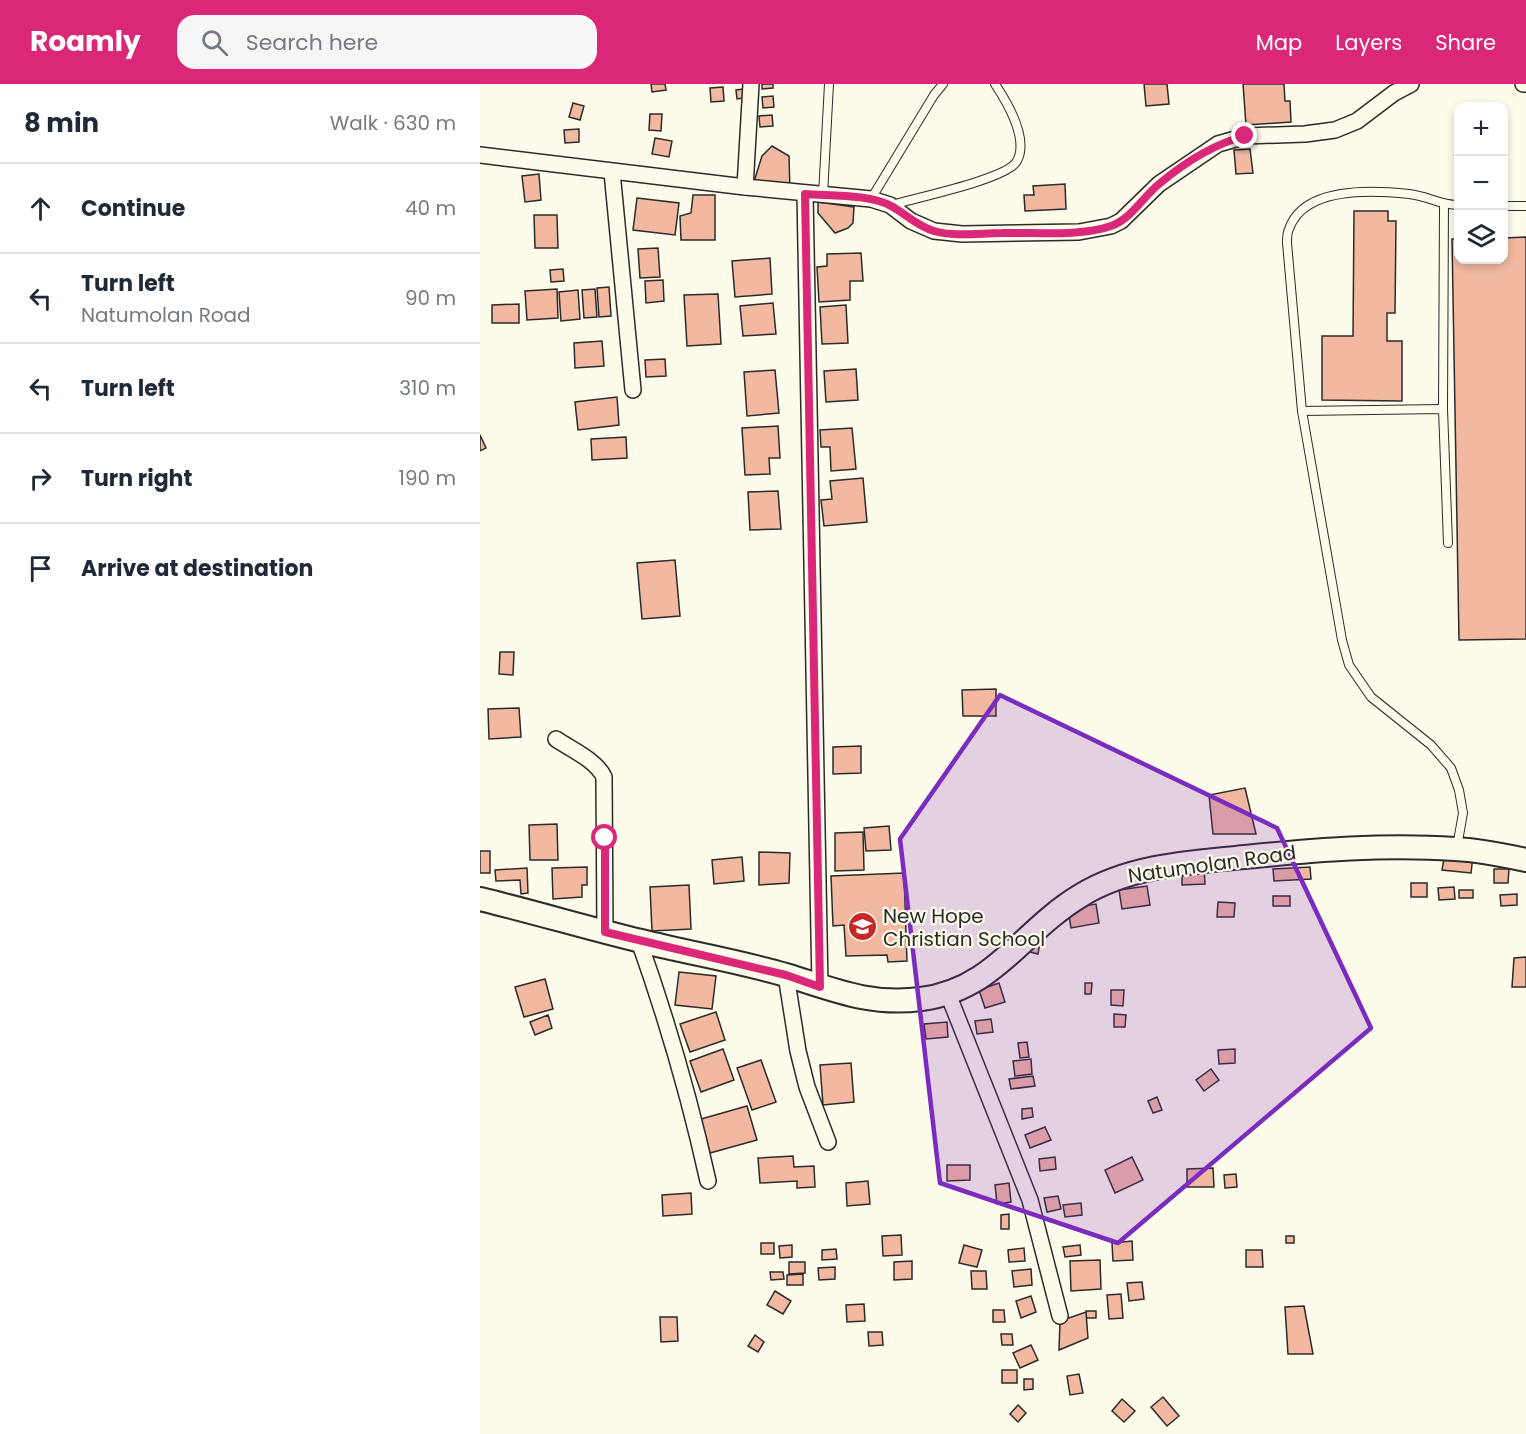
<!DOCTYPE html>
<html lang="en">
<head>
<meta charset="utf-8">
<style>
  :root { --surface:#fff; --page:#f6f6f7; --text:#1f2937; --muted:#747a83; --line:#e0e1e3; --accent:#db2777 }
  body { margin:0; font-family:Poppins,sans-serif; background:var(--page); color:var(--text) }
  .controls { position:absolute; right:18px; top:18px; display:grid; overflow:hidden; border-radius:12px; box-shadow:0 3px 9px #0003 }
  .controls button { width:54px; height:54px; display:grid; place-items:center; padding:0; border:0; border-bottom:2px solid var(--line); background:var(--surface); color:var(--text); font:30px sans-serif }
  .stop { position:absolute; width:18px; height:18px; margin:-14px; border:4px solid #db2777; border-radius:50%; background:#fff }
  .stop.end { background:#db2777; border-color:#fff; box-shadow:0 2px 6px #0008 }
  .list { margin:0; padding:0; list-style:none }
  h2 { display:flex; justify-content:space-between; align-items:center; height:78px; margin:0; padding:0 24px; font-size:26px }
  h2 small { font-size:20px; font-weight:400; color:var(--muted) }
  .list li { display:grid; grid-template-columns:39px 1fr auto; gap:18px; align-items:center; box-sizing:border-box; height:90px; padding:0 24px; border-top:2px solid var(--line) }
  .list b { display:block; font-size:22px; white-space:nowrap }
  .list p { margin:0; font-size:20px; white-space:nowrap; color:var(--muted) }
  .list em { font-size:20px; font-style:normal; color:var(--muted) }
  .icon { flex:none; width:33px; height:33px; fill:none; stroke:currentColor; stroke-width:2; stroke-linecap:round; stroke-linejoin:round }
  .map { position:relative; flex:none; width:1046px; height:1350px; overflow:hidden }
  header { display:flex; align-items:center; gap:36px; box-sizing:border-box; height:84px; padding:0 30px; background:var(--accent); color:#fff }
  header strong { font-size:28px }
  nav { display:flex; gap:33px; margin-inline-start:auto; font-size:21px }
  .search { width:420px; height:54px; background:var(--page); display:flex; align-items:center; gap:15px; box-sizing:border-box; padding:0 21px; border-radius:18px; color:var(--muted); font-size:22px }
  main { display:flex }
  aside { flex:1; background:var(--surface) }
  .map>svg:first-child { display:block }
  .building { fill:#f2b8a0; stroke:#2b2b2b; stroke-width:1.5 }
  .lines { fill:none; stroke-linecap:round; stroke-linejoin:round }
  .lane-casing { stroke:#2b2b2b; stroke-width:10 }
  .street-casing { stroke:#2b2b2b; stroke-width:18 }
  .secondary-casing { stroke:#2b2b2b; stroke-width:26 }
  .lane { stroke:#fdfbea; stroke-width:8 }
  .street { stroke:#fdfbea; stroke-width:15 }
  .secondary { stroke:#fdfbea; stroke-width:22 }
  .route { stroke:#db2777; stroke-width:8 }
  .marked { fill:#7b2cbf; fill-opacity:0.2; stroke:#7b2cbf; stroke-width:4.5; stroke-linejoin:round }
  .labels { text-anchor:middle; stroke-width:4.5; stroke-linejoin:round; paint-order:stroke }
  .street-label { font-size:20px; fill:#2b2b2b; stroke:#fdfbea }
  .poi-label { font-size:20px; fill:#2b2b2b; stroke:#fdfbea; text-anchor:start }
</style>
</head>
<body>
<header>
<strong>Roamly</strong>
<div class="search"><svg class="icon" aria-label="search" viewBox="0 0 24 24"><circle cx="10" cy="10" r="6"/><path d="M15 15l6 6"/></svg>Search here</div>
<nav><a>Map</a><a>Layers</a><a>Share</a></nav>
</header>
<main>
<aside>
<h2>8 min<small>Walk · 630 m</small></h2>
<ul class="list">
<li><svg class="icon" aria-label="ahead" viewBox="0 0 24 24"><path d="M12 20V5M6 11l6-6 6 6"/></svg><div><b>Continue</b></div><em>40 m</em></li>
<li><svg class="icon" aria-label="left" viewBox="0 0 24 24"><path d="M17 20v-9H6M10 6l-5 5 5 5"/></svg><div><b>Turn left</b><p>Natumolan Road</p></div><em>90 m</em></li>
<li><svg class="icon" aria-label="left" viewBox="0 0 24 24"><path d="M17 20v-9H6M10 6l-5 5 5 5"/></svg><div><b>Turn left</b></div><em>310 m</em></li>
<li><svg class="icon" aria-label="right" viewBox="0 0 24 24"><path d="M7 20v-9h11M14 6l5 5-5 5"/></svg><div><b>Turn right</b></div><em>190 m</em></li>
<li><svg class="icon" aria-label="arrive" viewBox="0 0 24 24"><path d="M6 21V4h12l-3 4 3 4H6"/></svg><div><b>Arrive at destination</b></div></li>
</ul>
</aside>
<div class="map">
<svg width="1046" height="1350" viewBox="0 0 1046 1350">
  <rect width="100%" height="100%" fill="#fdfbea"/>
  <g class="building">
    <polygon points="171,0 185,0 186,6 172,8"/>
    <polygon points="282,0 293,0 293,4 282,5"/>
    <polygon points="664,0 687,0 689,20 666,22"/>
    <polygon points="763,0 804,0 805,17 810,17 811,38 766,41"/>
    <polygon points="243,3 244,17 231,18 230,4"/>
    <polygon points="263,5 264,14 257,15 256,6"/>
    <polygon points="293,12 294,23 283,24 282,13"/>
    <polygon points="93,19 104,22 100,36 89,33"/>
    <polygon points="170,30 182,30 181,47 169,46"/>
    <polygon points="292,31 293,42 280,43 279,32"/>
    <polygon points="99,45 99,58 85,59 84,46"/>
    <polygon points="175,54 192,57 189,73 172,70"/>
    <polygon points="292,62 309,72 310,108 272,104 282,72"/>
    <polygon points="770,65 773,89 756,90 754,66"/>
    <polygon points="59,90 61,116 45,118 42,92"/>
    <polygon points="585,100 586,125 545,127 544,111 554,111 553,102"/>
    <polygon points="213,111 235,111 235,156 201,156 200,132 211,129"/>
    <polygon points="157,114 199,119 195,151 153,146"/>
    <polygon points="338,118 374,123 373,139 368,144 355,149 338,129"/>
    <polygon points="874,127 908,127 908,137 916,137 915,229 907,229 907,257 922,257 922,317 842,316 842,252 873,252"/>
    <polygon points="54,131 77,131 78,164 55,164"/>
    <polygon points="1046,153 1046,555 979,556 972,155 978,155 978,176 1024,176 1024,154"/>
    <polygon points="178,164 180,193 160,194 158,165"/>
    <polygon points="381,169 383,197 370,197 370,216 339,218 337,183 347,182 347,170"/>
    <polygon points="290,174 292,210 255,213 252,177"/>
    <polygon points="83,185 84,197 71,198 70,186"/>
    <polygon points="183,196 184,217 166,219 165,197"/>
    <polygon points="129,203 131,232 119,233 117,204"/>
    <polygon points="77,205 78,234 47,236 45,207"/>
    <polygon points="115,205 117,233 104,234 102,206"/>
    <polygon points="98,206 100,235 81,237 79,208"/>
    <polygon points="238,210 241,260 207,262 204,211"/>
    <polygon points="293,219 296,250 263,252 260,222"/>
    <polygon points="39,220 39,239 12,239 12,221"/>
    <polygon points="366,221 368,259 342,260 340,223"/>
    <polygon points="122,257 124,282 95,284 94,259"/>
    <polygon points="185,275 186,292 166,293 165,276"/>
    <polygon points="376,285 378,316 346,318 344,287"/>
    <polygon points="295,286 299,329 267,332 264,288"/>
    <polygon points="137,313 139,341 98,346 95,318"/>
    <polygon points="298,342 300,374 289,374 290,390 265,391 262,344"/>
    <polygon points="372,344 376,385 351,387 350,363 341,363 340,346"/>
    <polygon points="0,351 6,364 0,367"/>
    <polygon points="146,353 147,374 112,376 111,355"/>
    <polygon points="383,394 387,438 344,442 341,416 352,415 350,397"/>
    <polygon points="298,407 301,445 270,446 268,408"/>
    <polygon points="195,476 200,532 162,535 157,479"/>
    <polygon points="20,568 34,568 33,591 19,590"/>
    <polygon points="516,605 516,632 483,632 482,606"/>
    <polygon points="39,624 41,653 9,655 8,625"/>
    <polygon points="381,662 381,689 353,690 353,663"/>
    <polygon points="765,704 776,750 733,750 729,711"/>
    <polygon points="77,740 78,776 50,776 49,741"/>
    <polygon points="409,742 411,766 386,767 384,744"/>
    <polygon points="383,748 384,786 355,787 355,749"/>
    <rect x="0" y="767" width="10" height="22"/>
    <polygon points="279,768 310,769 309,799 279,801"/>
    <polygon points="965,769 993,772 991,789 962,786"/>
    <polygon points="262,773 264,797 234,800 232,776"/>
    <polygon points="107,783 107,801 102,801 102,813 73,815 72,784"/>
    <polygon points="830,783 831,795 794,797 793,785"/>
    <polygon points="47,784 48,809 41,810 40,796 16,797 15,786"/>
    <polygon points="724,784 725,800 702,801 702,785"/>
    <polygon points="1014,785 1029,785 1028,799 1014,799"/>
    <polygon points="424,789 427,877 408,878 407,871 366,872 364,841 353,842 351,792"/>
    <rect x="931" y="799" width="16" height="14"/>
    <polygon points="209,801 211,845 172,847 170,803"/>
    <polygon points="667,802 670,821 642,825 639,806"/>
    <polygon points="974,803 975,815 959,816 958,804"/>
    <rect x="979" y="806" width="14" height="8"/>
    <polygon points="1037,810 1037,821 1021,822 1020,811"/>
    <rect x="793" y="812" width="17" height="10"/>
    <polygon points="738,818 755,819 754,833 737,833"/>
    <polygon points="616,820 619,839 591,844 588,825"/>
    <polygon points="548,856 560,858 558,870 546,867"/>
    <polygon points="1046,873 1046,903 1032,903 1034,874"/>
    <polygon points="199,888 236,892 232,925 195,921"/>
    <polygon points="65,895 73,925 44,933 35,903"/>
    <polygon points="519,899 525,918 505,924 499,906"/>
    <polygon points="605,899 612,899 611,910 605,910"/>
    <polygon points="631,906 644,906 643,922 631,921"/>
    <polygon points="236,928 245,956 210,968 200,940"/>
    <polygon points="634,930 646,931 645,943 634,943"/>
    <polygon points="68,931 72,944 55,951 50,938"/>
    <polygon points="511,935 513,948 497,950 495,937"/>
    <polygon points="467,938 468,953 446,955 444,940"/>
    <polygon points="547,958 549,973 540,974 538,959"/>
    <polygon points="243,965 254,996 221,1008 210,977"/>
    <polygon points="755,965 755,979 739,980 738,966"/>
    <polygon points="551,975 552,990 535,992 533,977"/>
    <polygon points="281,976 296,1018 272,1026 257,984"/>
    <polygon points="371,979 374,1018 343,1021 340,981"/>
    <polygon points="731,985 739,996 724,1007 716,996"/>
    <polygon points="553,992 555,1002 531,1005 529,995"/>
    <polygon points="677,1013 682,1026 673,1029 668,1017"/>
    <polygon points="267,1022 277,1056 230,1069 221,1035"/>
    <polygon points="552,1024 553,1033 542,1035 542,1025"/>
    <polygon points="565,1043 571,1056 550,1064 545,1051"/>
    <polygon points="313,1072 314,1083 334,1082 335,1103 317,1104 317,1097 280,1099 278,1074"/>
    <polygon points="575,1073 576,1085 560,1087 559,1075"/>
    <polygon points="652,1073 663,1096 635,1109 625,1086"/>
    <polygon points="467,1081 490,1081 490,1096 467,1097"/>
    <polygon points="733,1084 734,1103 707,1103 707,1085"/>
    <polygon points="756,1090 757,1103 745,1104 744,1091"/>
    <polygon points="388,1097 390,1120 367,1122 366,1099"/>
    <polygon points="529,1099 531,1118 517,1120 515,1101"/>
    <polygon points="211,1109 212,1130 183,1132 182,1111"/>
    <polygon points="578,1112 581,1125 567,1128 564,1114"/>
    <polygon points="601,1119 602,1131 585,1133 583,1121"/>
    <polygon points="529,1130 529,1145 521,1145 521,1131"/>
    <polygon points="421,1151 422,1171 403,1172 402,1152"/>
    <rect x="806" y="1152" width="8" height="7"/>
    <polygon points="652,1157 653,1176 633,1177 632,1159"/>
    <rect x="281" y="1159" width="13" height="11"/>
    <polygon points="312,1161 312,1173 300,1174 299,1162"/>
    <polygon points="484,1161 502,1166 497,1183 479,1179"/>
    <polygon points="600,1161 601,1171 585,1173 583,1163"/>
    <polygon points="544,1164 545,1177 529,1178 528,1166"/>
    <polygon points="356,1165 357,1175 342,1176 342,1166"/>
    <polygon points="766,1166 782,1166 783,1183 766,1183"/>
    <polygon points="620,1176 621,1205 591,1207 590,1177"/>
    <polygon points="432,1177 432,1195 414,1196 414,1178"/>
    <polygon points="309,1178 325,1178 325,1189 309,1190"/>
    <polygon points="355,1183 355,1195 339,1196 338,1184"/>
    <polygon points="551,1185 552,1201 534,1203 532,1187"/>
    <polygon points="491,1187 506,1187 507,1205 492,1205"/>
    <polygon points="290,1188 303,1188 304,1195 291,1196"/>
    <polygon points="323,1190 323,1201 307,1201 307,1191"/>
    <polygon points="662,1198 664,1215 649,1217 647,1199"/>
    <polygon points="295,1207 311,1217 303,1230 287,1221"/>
    <polygon points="641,1210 643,1234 629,1235 627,1211"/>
    <polygon points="551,1212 556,1228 541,1234 536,1217"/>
    <polygon points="384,1220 385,1237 367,1238 366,1221"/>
    <polygon points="824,1222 833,1270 808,1270 805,1223"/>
    <polygon points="513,1226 524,1226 525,1238 513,1238"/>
    <rect x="606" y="1227" width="10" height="7"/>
    <polygon points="606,1228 608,1254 579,1266 580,1237"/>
    <polygon points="180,1233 197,1233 198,1257 181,1258"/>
    <polygon points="388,1248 402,1248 403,1261 389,1262"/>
    <polygon points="521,1250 532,1250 533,1261 522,1261"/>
    <polygon points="275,1251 284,1258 278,1268 268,1262"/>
    <polygon points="551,1261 558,1276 540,1284 533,1269"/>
    <rect x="522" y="1286" width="15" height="13"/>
    <polygon points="599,1290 603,1309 590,1311 587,1292"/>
    <polygon points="544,1295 553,1295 553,1305 544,1306"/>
    <polygon points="683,1313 699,1332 687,1342 671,1323"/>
    <polygon points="642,1315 655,1327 644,1338 632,1327"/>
    <polygon points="538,1321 546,1329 538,1338 530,1330"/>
  </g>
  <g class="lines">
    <defs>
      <g id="lane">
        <polyline points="343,111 349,0"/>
        <polyline points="391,115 454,11 463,0"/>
        <path d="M412,121c22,-7 116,-26 125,-44 12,-22 -10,-59 -22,-77"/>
        <polyline points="1024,122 1046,122"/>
        <polyline points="963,325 964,121"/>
        <polyline points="822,327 963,325 968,459"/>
        <path d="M977,763l6,-34 -4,-23 -8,-22 -20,-23 -60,-48 -22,-32 -7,-25 -40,-229 -15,-168c0,-5 0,-10 2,-14 15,-43 84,-39 120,-35 19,2 30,11 49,11"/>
      </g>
      <g id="street">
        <polyline points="1043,0 1046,0"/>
        <polyline points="0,71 265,103 391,115 410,121 431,137 454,147 482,150 599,148 631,142 641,137 679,100 738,60 766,52 825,50 855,46 877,37 914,9 931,0"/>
        <polyline points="132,88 153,306"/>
        <polyline points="265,103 271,0"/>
        <polyline points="325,110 340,903"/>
        <path d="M76,655c16,11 40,21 48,38l1,155"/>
        <path d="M159,857c28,79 51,158 69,240"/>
        <polyline points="306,891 318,967 327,1003 348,1058"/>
        <polyline points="468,910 550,1116 580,1232"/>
      </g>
      <path id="secondary" d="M0,815c54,13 107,29 161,42 48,12 97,20 145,34 46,14 84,31 135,24 73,-9 101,-68 159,-103 48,-30 110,-34 165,-39 70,-7 140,-13 210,-8 24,1 48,6 71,11"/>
    </defs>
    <use href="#lane" class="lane-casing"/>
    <use href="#street" class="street-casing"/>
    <use href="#secondary" class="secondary-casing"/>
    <use href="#lane" class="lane"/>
    <use href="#street" class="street"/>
    <use href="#secondary" class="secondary"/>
  </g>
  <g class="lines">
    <path class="route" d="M125,754v94l181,43 34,12 -15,-793c25,2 65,0 86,12 15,8 26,20 43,25 20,6 46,2 68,2 33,-1 77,4 109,-7 20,-7 32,-29 48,-42 25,-21 55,-40 86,-48"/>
  </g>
  <path class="marked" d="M520,611l277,133 94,200 -253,215 -178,-60 -40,-344z"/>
  <defs>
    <symbol id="school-disc" viewBox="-11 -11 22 22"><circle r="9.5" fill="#c62828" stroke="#fdfbea"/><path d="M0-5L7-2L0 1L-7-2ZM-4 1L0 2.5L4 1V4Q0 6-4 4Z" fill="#fff"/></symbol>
  </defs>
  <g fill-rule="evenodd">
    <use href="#school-disc" x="366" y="826" width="33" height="33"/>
  </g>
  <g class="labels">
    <g class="street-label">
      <text transform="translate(732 780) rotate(-8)" y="7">Natumolan Road</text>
    </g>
    <g class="poi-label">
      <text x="403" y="839">New Hope<tspan x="403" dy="23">Christian School</tspan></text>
    </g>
  </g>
</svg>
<div class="controls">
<button>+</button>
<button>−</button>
<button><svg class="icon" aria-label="layers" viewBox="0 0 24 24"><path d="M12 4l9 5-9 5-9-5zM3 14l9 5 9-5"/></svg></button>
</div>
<div class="stop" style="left:125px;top:754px"></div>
<div class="stop end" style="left:765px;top:52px"></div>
</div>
</main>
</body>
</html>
